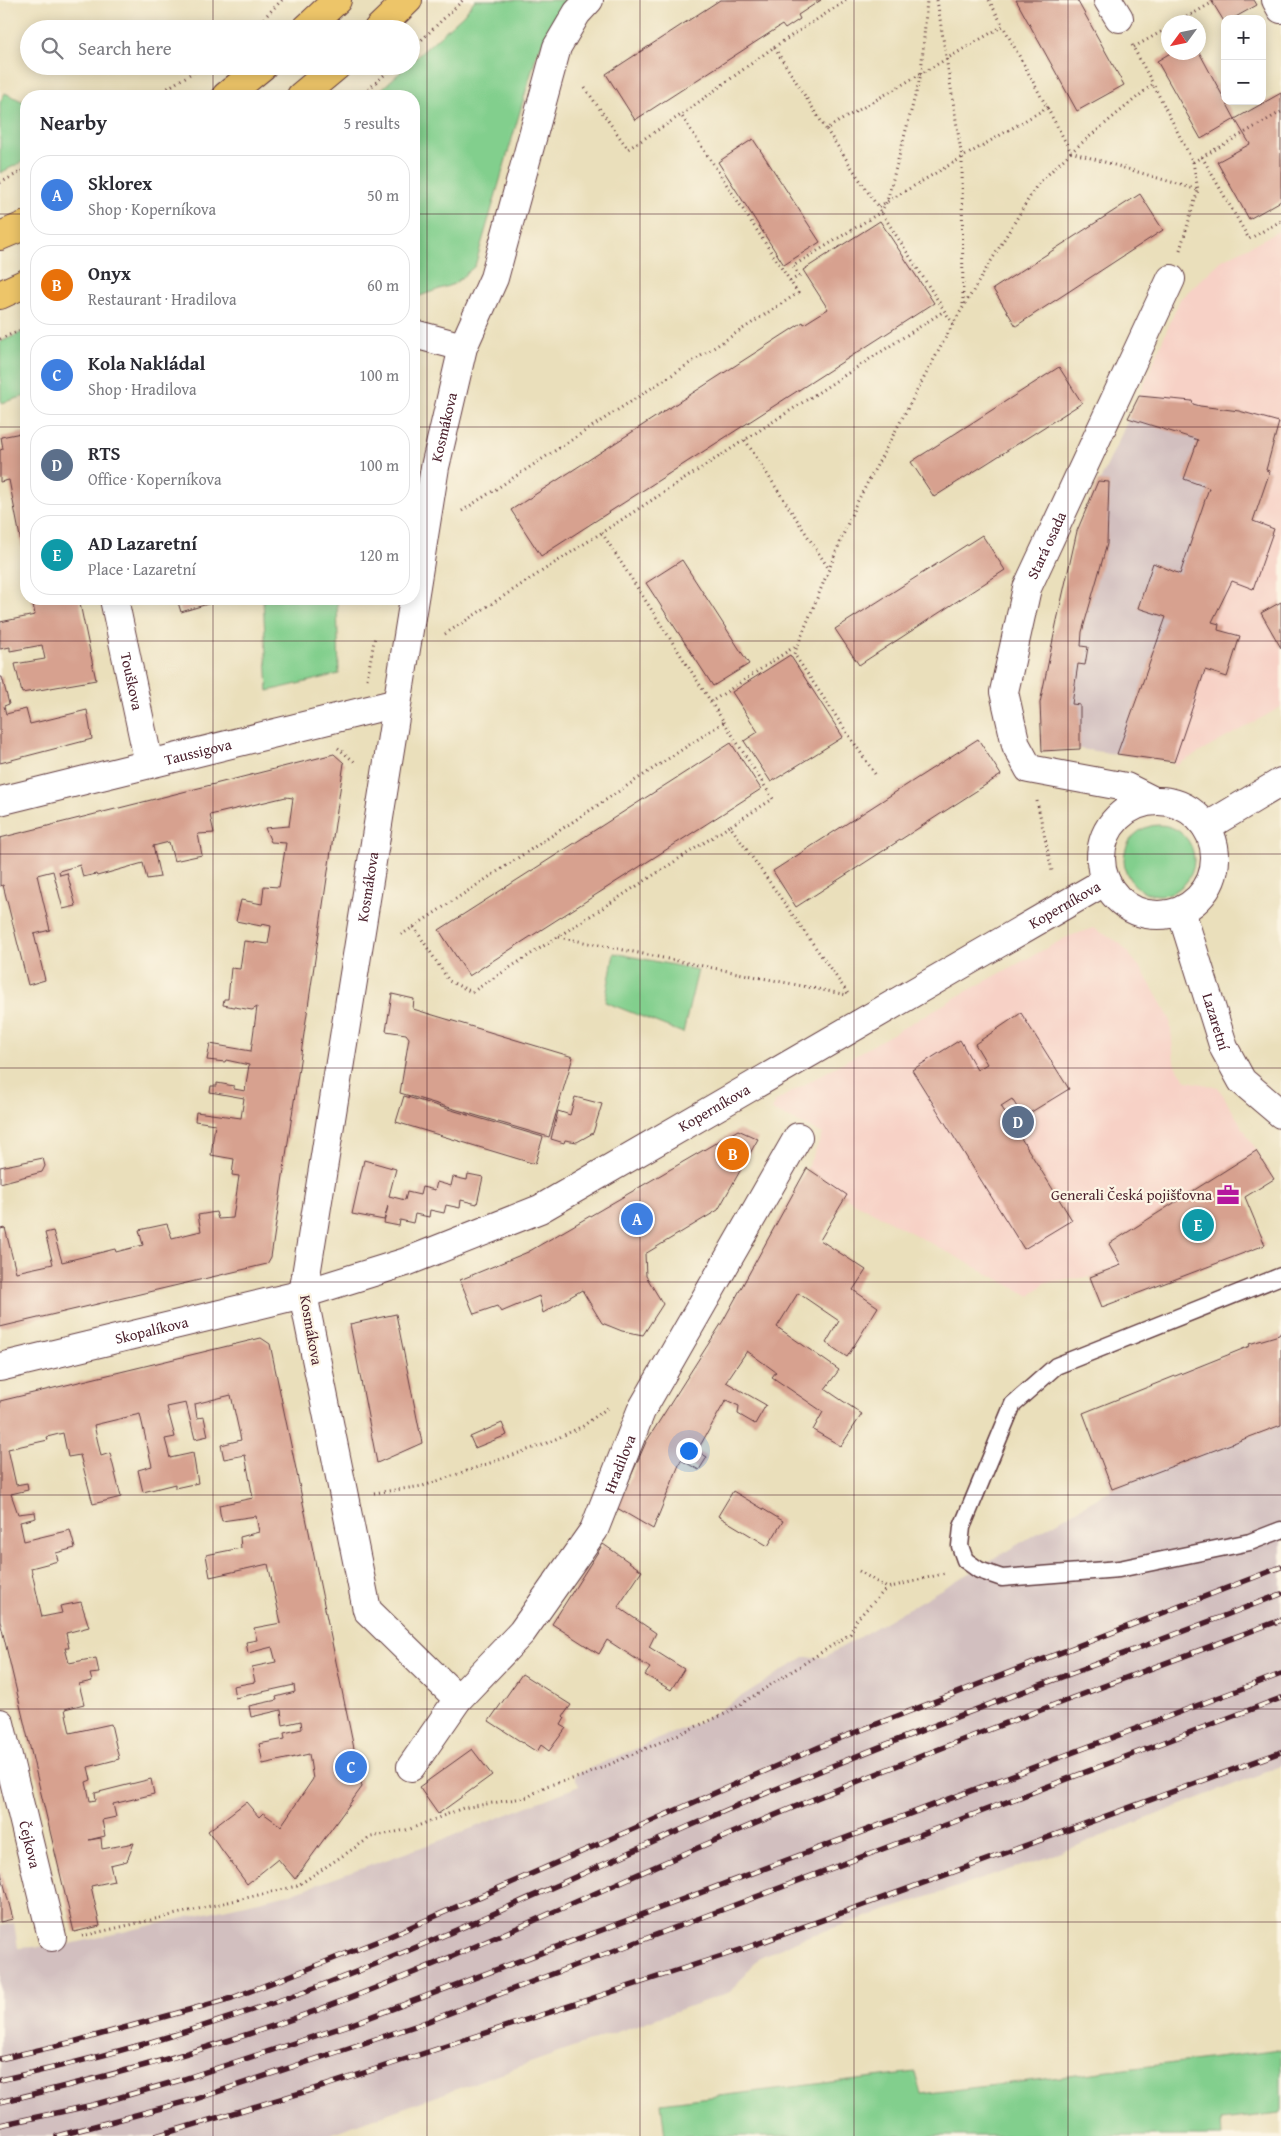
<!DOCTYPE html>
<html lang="en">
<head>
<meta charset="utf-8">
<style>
  :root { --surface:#fff; --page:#f2f2f3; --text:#2b2b33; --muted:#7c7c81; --line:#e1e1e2; --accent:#b5179e }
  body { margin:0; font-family:"Gentium Book Plus",serif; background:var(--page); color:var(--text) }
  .controls { position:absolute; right:15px; top:15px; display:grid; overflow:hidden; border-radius:10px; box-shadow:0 2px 12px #0003 }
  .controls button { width:45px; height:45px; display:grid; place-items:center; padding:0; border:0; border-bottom:1px solid var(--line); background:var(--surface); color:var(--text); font:25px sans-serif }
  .compass { position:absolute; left:1161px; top:15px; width:45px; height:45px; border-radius:50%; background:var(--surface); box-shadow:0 2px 12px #0003; rotate:237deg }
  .you { position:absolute; left:688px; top:1450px; width:18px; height:18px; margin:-12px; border:4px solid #fff; border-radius:50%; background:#1a73e8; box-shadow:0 0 0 8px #1a73e833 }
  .badge { display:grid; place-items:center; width:32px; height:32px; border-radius:50%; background:var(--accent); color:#fff; font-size:16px; font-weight:700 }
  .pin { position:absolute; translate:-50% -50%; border:2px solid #fff; box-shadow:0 1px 5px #0006 }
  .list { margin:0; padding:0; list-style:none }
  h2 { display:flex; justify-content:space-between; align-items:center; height:65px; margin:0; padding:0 20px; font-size:21px }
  h2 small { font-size:16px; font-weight:400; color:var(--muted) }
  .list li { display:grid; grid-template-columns:32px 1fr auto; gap:15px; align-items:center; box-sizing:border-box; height:80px; margin:0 10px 10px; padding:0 10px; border:1px solid var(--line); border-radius:20px }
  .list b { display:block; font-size:19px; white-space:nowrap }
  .list p { margin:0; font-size:16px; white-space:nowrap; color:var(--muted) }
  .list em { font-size:16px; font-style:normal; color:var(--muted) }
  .icon { flex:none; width:28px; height:28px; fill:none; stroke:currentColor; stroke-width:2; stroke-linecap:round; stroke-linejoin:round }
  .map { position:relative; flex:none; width:1281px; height:2136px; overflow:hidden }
  .search { position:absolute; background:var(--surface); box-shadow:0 2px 12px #0003; left:20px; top:20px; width:400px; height:55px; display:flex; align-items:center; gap:12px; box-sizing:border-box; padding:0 18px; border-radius:28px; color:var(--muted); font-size:19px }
  .panel { position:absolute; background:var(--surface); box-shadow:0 2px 12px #0003; left:20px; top:90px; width:400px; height:515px; border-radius:20px }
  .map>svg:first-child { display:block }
  .built { fill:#f7d1c6 }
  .industrial { fill:#d2bfbf }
  .green { fill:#82cf8d; stroke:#66775c }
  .building { fill:#d7a18f }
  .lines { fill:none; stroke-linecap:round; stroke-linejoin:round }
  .lane-casing { stroke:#623c41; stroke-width:19 }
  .street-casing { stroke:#623c41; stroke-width:30 }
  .primary-casing { stroke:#623c41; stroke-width:30 }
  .path { stroke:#623c41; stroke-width:3; stroke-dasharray:1 4; stroke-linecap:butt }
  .lane { stroke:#fff; stroke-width:16 }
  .street { stroke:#fff; stroke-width:28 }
  .primary { stroke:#edc569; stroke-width:28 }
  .rail-casing { stroke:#4a1f2b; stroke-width:5.5 }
  .rail { stroke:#fcf5e5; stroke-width:4; stroke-dasharray:11; stroke-linecap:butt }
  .grid { fill:none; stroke:#4a1f2b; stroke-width:1; stroke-opacity:0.55 }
  .labels { text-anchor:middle; stroke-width:4.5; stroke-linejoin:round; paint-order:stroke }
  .street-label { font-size:15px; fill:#4a1f2b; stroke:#fcf5e5 }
  .poi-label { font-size:15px; fill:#4a1f2b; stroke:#fcf5e5; text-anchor:end }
</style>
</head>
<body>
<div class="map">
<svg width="1281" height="2136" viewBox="0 0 1281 2136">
  <rect width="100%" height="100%" fill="#fcf5e5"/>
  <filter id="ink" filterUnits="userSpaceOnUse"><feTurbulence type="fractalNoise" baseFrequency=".02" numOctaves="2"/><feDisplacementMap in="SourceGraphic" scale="10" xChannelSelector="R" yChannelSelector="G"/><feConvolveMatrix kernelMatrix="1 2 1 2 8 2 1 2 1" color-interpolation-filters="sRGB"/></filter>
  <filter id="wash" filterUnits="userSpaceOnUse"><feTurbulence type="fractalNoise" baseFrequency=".0096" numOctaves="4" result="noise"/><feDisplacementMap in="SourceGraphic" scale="20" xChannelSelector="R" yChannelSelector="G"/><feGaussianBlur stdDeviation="1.12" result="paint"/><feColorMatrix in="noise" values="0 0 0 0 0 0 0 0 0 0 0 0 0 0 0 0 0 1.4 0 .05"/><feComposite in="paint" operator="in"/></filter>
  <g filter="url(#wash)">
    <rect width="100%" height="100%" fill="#eadfbb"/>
    <g class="built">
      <polygon points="1281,230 1281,707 1175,766 1174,762 1205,670 1239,636 1218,630 1212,622 1232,581 1253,588 1274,529 1253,521 1266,470 1199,405 1193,404 1192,401 1139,396 1180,299 1222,260"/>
      <polygon points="1093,928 1120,943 1142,970 1170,1019 1174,1062 1176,1067 1187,1081 1218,1087 1274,1179 1245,1198 1265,1245 1102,1307 1090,1277 1046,1282 1030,1296 846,1198 847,1195 807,1168 823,1134 772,1110 776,1101 960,995 1067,937"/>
    </g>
    <g class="industrial">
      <polygon points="1139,396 1192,401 1193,404 1199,405 1270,471 1253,521 1274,529 1253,589 1232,581 1213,621 1219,624 1218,630 1240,636 1227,677 1205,670 1174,762 1080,749 1042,751 1040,703 1077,531"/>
      <polygon points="1281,1332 1281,1766 1046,1858 803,1938 758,1959 730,1992 324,2136 0,2136 0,1926 14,1923 18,1948 66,1945 293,1893 447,1838 579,1786 574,1775 705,1719 804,1657 825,1657 1111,1490 1083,1413 1250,1346 1249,1344 1279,1335"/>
    </g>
    <g class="green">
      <polygon points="475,0 568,0 557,15 537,53 475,266 454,284 414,298 414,96 374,96 407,66 411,66 411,62 463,15"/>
      <polygon points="5,93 26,103 26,160 0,173 0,102"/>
      <polygon points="23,332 26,346 26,396 1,403 0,342"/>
      <polygon points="263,599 337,599 339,674 268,691"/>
      <circle cx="1159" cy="860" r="35"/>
      <polygon points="614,953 698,970 683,1033 605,1002"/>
      <polygon points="1281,2050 1281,2113 1221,2120 1222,2136 665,2136 661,2103 915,2072 921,2094"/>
    </g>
    <g id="blocks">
      <g class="building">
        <polygon points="720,0 821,0 798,15 800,19 785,29 782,25 635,120 606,74"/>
        <polygon points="1016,0 1077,0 1124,85 1077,111"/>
        <polygon points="1211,0 1254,0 1257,5 1232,19 1225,19 1225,23"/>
        <polygon points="1172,52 1199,52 1235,119 1201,139 1157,61"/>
        <polygon points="1281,93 1281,201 1249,219 1217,162 1250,144 1235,119"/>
        <polygon points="753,139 820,242 784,265 718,162"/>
        <polygon points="1140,194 1163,230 1016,326 993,289"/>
        <polygon points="880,221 934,303 541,556 511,510 803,322 804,324 828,309 803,270"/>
        <polygon points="1059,367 1082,403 934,497 911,462"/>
        <polygon points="1139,396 1192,401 1193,404 1200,406 1239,411 1279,422 1266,470 1270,471 1253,521 1274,529 1253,589 1232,581 1212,622 1219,624 1218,630 1240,636 1227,677 1205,670 1174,762 1117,754 1166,617 1138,608 1153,563 1180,574 1209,488 1184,479 1198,440 1128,418"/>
        <polygon points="26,432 26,563 25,563 9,480 0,482 0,450 3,449 1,437"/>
        <polygon points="1098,481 1109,482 1107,544 1082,632 1081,646 1088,647 1085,665 1078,664 1072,704 1080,705 1080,749 1042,751 1040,703 1056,625 1077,531"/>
        <polygon points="982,535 1005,570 859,665 835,629"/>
        <polygon points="682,560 749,664 713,686 646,583"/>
        <polygon points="32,599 79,599 96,680 22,693 15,664 45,659 42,645 10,651 10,647 0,649 0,622 35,615"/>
        <polygon points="177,599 210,599 211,603 181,612"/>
        <polygon points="1281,602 1281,648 1261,613"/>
        <polygon points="790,655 843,737 771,782 744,741 758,732 732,692"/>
        <polygon points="0,677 2,677 9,704 4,706 6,714 26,709 30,724 87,710 92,739 0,763"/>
        <polygon points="978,739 1001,775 796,907 773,871"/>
        <polygon points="731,743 761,789 469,976 439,930"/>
        <polygon points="334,754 344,763 271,1257 267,1264 0,1327 0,1229 5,1228 16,1272 53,1264 45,1233 53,1231 62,1262 115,1249 116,1252 143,1245 139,1230 167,1224 172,1238 201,1231 198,1215 216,1212 218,1219 233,1218 239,1176 232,1175 234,1159 211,1155 215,1124 195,1121 196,1112 241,1118 244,1098 210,1092 211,1086 217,1086 217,1083 234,1086 234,1089 245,1091 249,1065 226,1060 225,1062 207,1060 210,1044 251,1051 257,1007 252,1010 223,1005 224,999 228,999 231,968 240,969 244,941 268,944 271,926 262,924 261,926 236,921 241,900 262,904 264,886 279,887 286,843 271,842 265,828 289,826 293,798 286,797 210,815 214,833 198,834 202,855 174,861 169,842 153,846 160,877 147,879 143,863 97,876 96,874 83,877 80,865 59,871 60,875 67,873 76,906 63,909 53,871 37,875 50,930 34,934 45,980 28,985 3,885 0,886 0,838"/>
        <polygon points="392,994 414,999 413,1009 573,1057 549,1137 400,1093 409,1038 406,1034 386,1031"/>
        <polygon points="1021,1013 1069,1089 1023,1117 1012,1099 1001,1106 1072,1220 1024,1249 912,1070 960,1040 977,1070 987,1064 975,1044"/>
        <polygon points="404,1096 543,1137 535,1164 396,1122"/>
        <polygon points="575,1097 602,1104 593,1133 577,1142 565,1140 564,1143 551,1139 558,1111 570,1115"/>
        <polygon points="738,1130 758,1139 718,1210 645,1254 646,1276 663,1304 643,1335 622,1331 602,1323 582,1290 543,1313 539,1296 501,1312 497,1306 474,1314 460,1280 528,1252"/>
        <polygon points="1256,1151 1274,1179 1245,1197 1265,1245 1102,1307 1090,1277 1121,1265 1109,1244"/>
        <polygon points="43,1158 45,1166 42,1172 0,1183 0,1167"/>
        <polygon points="364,1160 396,1169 389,1196 405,1200 407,1192 420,1195 422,1187 435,1190 437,1182 451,1186 453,1177 467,1180 468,1174 483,1177 477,1204 461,1200 460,1208 446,1205 444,1213 430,1210 429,1217 415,1214 413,1223 400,1220 399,1226 384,1223 388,1206 384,1220 352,1214"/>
        <polygon points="807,1168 847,1195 820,1240 866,1270 853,1290 878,1307 847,1357 826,1343 839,1321 798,1293 777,1327 839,1370 825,1389 862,1414 841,1446 813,1430 823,1412 772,1377 776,1372 747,1351 726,1382 766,1405 755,1424 738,1414 739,1406 726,1400 697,1451 707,1457 699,1470 681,1460 653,1529 617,1508 646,1442 723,1321"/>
        <polygon points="396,1314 422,1443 377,1463 350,1324"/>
        <polygon points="1281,1332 1281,1425 1112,1489 1083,1413 1250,1346 1249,1344 1279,1335"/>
        <polygon points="261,1338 270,1344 362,1787 295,1879 278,1859 247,1884 208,1831 246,1802 259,1817 263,1813 281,1826 313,1779 309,1754 263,1764 259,1744 285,1739 284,1733 302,1729 301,1721 283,1725 281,1710 251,1717 249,1706 277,1700 276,1697 295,1692 294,1685 235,1698 233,1686 255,1682 252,1667 276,1662 272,1647 248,1653 246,1642 257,1640 254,1628 281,1623 268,1564 210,1577 206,1555 241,1548 240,1537 259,1532 256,1516 222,1521 220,1513 219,1505 253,1498 245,1455 224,1459 221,1445 241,1440 231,1395 195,1404 197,1418 204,1417 208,1436 195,1439 186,1403 167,1407 175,1437 165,1439 170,1458 193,1453 198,1483 175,1488 175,1484 143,1492 138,1470 152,1466 140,1414 94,1425 101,1456 110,1453 121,1497 93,1504 80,1455 68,1457 63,1433 47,1437 48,1440 8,1449 16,1485 27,1483 28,1490 11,1494 18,1514 35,1512 36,1518 20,1522 24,1541 70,1530 75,1548 56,1553 58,1561 31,1568 42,1617 62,1613 60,1606 81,1602 89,1627 66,1633 69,1648 65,1648 69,1663 96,1658 99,1673 90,1674 92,1681 79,1684 84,1704 65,1709 70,1733 111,1724 119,1759 88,1767 91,1780 86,1782 90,1801 96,1800 95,1793 151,1779 154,1794 113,1804 116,1817 102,1820 105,1836 89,1840 101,1838 102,1849 134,1843 127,1861 110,1865 114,1881 91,1886 100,1926 74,1932 0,1621 0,1401"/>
        <polygon points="502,1423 507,1435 475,1448 470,1437"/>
        <polygon points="733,1491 783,1521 768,1546 718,1516"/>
        <polygon points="603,1544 642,1571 618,1607 656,1633 649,1647 684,1669 671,1690 645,1675 650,1668 607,1640 599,1654 552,1624"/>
        <polygon points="522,1674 571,1705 563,1716 565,1718 561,1725 566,1728 549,1751 541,1745 537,1752 489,1721"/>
        <polygon points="472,1749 492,1775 438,1814 419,1787"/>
        <polygon points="0,1869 13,1919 0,1922"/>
      </g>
    </g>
  </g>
  <g filter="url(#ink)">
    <use href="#blocks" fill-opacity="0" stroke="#623c41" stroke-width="1"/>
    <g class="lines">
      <defs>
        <polyline id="lane" points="1281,1276 1056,1366 1013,1404 962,1527 960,1546 965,1560 979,1570 1002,1578 1119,1569 1250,1542 1281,1530"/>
        <g id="street">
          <polyline points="1108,0 1119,18"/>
          <polyline points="1276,0 1281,9"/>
          <polyline points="414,334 463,347"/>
          <path id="s1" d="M114,599l35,165"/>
          <path id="s2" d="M0,801l397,-98"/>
          <path id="s3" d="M1154,801l-28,-14 -97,-18 -13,-24 -12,-53 23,-104 144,-309"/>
          <circle cx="1158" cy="858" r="57"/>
          <polyline points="1206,827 1281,782"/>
          <path id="s4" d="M1181,911l43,137 18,33 39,33"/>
          <path id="s5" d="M0,1367l303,-73 103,-32 134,-53 566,-328"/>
          <path id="s6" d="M458,1699l-91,-89 -64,-316 132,-827 28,-120 31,-69 63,-231 20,-34 12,-13"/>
          <path id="s7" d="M0,1723l52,214"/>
          <path id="s8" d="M411,1767l47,-68 64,-67 72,-102 47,-119 157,-274"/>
        </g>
        <g id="primary">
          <polyline points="306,29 337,0"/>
          <polyline points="378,29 408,0"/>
          <polyline points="226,96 263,66"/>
          <polyline points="301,96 337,66"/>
          <polyline points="0,236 26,225"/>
          <polyline points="0,295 26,283"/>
        </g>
      </defs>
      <use href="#lane" class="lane-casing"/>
      <use href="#street" class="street-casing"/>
      <use href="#primary" class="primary-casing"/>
      <g class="path">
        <polyline points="937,0 962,158 963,308"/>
        <polyline points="989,0 1003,26"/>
        <polyline points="1178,22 1217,0"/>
        <polyline points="253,29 282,0"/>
        <polyline points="1132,45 1153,84"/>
        <polyline points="774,47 847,0"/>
        <polyline points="1134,47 1168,28"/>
        <polyline points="411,50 463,0"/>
        <polyline points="585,88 628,149 681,115"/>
        <polyline points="155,96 203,66"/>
        <polyline points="361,96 394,66"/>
        <polyline points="1202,157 1249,239 1281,221"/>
        <polyline points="1193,162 1281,112"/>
        <polyline points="0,183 26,169"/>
        <polyline points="1180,250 1198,190 1193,162 1153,84 1071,152 1198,190"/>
        <polyline points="790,281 799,276 793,266 881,212 887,201 921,74 927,0"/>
        <polyline points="953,324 878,207 1048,107"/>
        <polyline points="0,339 26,328"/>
        <polyline points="745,440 829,569"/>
        <polyline points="462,511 798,293 681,115 774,47 826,129"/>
        <polyline points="602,533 711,702 797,645"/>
        <polyline points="445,634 944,311"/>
        <polyline points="367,679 375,636"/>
        <polyline points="724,722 773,799 730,826"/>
        <polyline points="338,748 356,763"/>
        <polyline points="875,774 794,654 855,506 953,324 1037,185 1071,152 1003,26 826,129 878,207"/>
        <polyline points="1037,801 1052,871"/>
        <polyline points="414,927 449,981 472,992 730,826 849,995"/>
        <polyline points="401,935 724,722 711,702"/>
        <polyline points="559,937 847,995"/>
        <polyline points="374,1493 423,1486 545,1444 583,1426 610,1406"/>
        <polyline points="859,1571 887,1588 946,1573"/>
        <polyline points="82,1936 297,1886 371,1837 410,1829 463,1808 528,1797 546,1786 583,1776 727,1713 850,1634 857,1619 887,1588"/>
      </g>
      <use href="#lane" class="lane"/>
      <use href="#street" class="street"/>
      <use href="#primary" class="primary"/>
      <defs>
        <g id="rail">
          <polyline points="0,2059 73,2042 232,1998 310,1968 388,1937 833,1741 1281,1567"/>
          <path d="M0,2080c108,-23 214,-55 317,-93 140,-53 274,-119 412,-178 181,-78 368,-144 552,-215"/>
          <path d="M0,2102c94,-22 187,-46 278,-78 159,-54 309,-130 464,-195 177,-75 359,-142 539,-209"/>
          <polyline points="0,2125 93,2105 184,2079 352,2024 1281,1674"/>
          <polyline points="57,2136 196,2099 418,2025 1281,1698"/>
          <polyline points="156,2136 324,2086 743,1949 1281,1752"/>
        </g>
      </defs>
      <use href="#rail" class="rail-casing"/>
      <use href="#rail" class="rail"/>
    </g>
  </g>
  <path class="grid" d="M213,0v29M427,0v2136M640,0v2136M854,0v2136M1068,0v2136M213,66v30M0,214h26M414,214h867M0,427h26M414,427h867M213,599v1537M0,641h1281M0,854h1281M0,1068h1281M0,1282h1281M0,1495h1281M0,1709h1281M0,1922h1281"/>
  <defs>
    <symbol id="office-bare" viewBox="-9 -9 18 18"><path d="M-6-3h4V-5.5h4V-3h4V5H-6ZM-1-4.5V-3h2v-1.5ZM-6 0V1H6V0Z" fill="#b5179e" stroke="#fcf5e5" stroke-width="2.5" paint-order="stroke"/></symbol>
  </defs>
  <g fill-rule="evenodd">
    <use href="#office-bare" x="1212" y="1179" width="32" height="32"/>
  </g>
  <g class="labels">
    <g class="street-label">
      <text dy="5" stroke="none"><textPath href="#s6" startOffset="1328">Kosmákova</textPath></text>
      <text dy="5" stroke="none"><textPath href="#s3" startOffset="365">Stará osada</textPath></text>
      <text dy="5" stroke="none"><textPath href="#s1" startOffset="84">Touškova</textPath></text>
      <text dy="5" stroke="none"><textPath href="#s2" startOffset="204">Taussigova</textPath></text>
      <text dy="5" stroke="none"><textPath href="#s6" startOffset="862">Kosmákova</textPath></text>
      <text dy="5" stroke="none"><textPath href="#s5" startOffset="1170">Koperníkova</textPath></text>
      <text dy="5" stroke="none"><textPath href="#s4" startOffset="116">Lazaretní</textPath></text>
      <text dy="5" stroke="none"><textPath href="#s5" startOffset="765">Koperníkova</textPath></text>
      <text transform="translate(311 1330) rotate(80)" y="5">Kosmákova</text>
      <text dy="5" stroke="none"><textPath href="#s5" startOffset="156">Skopalíkova</textPath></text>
      <text dy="5" stroke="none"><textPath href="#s8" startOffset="371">Hradilova</textPath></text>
      <text dy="5" stroke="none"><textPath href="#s7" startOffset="125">Čejkova</textPath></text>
    </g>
    <g class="poi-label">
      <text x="1212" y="1200">Generali Česká pojišťovna</text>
    </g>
  </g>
</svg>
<div class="controls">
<button>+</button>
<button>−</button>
</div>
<svg class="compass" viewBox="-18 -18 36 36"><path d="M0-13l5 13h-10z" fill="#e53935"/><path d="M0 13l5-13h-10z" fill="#7c7c81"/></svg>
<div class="you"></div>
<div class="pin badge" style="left:637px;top:1219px;background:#3f7fe0">A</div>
<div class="pin badge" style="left:733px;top:1154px;background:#e8710a">B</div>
<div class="pin badge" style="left:351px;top:1767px;background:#3f7fe0">C</div>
<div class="pin badge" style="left:1018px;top:1122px;background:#5c6f8a">D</div>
<div class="pin badge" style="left:1198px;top:1225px;background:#0f9aa8">E</div>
<div class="search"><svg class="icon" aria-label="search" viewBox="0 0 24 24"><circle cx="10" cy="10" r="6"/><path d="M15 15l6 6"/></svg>Search here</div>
<section class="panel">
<h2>Nearby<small>5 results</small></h2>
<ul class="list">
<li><span class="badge" style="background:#3f7fe0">A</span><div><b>Sklorex</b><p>Shop · Koperníkova</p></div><em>50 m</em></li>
<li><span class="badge" style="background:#e8710a">B</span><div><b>Onyx</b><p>Restaurant · Hradilova</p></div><em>60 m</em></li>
<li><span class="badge" style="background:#3f7fe0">C</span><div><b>Kola Nakládal</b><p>Shop · Hradilova</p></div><em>100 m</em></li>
<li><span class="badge" style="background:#5c6f8a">D</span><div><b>RTS</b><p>Office · Koperníkova</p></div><em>100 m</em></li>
<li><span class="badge" style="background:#0f9aa8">E</span><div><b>AD Lazaretní</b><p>Place · Lazaretní</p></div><em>120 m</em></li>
</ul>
</section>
</div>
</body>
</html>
